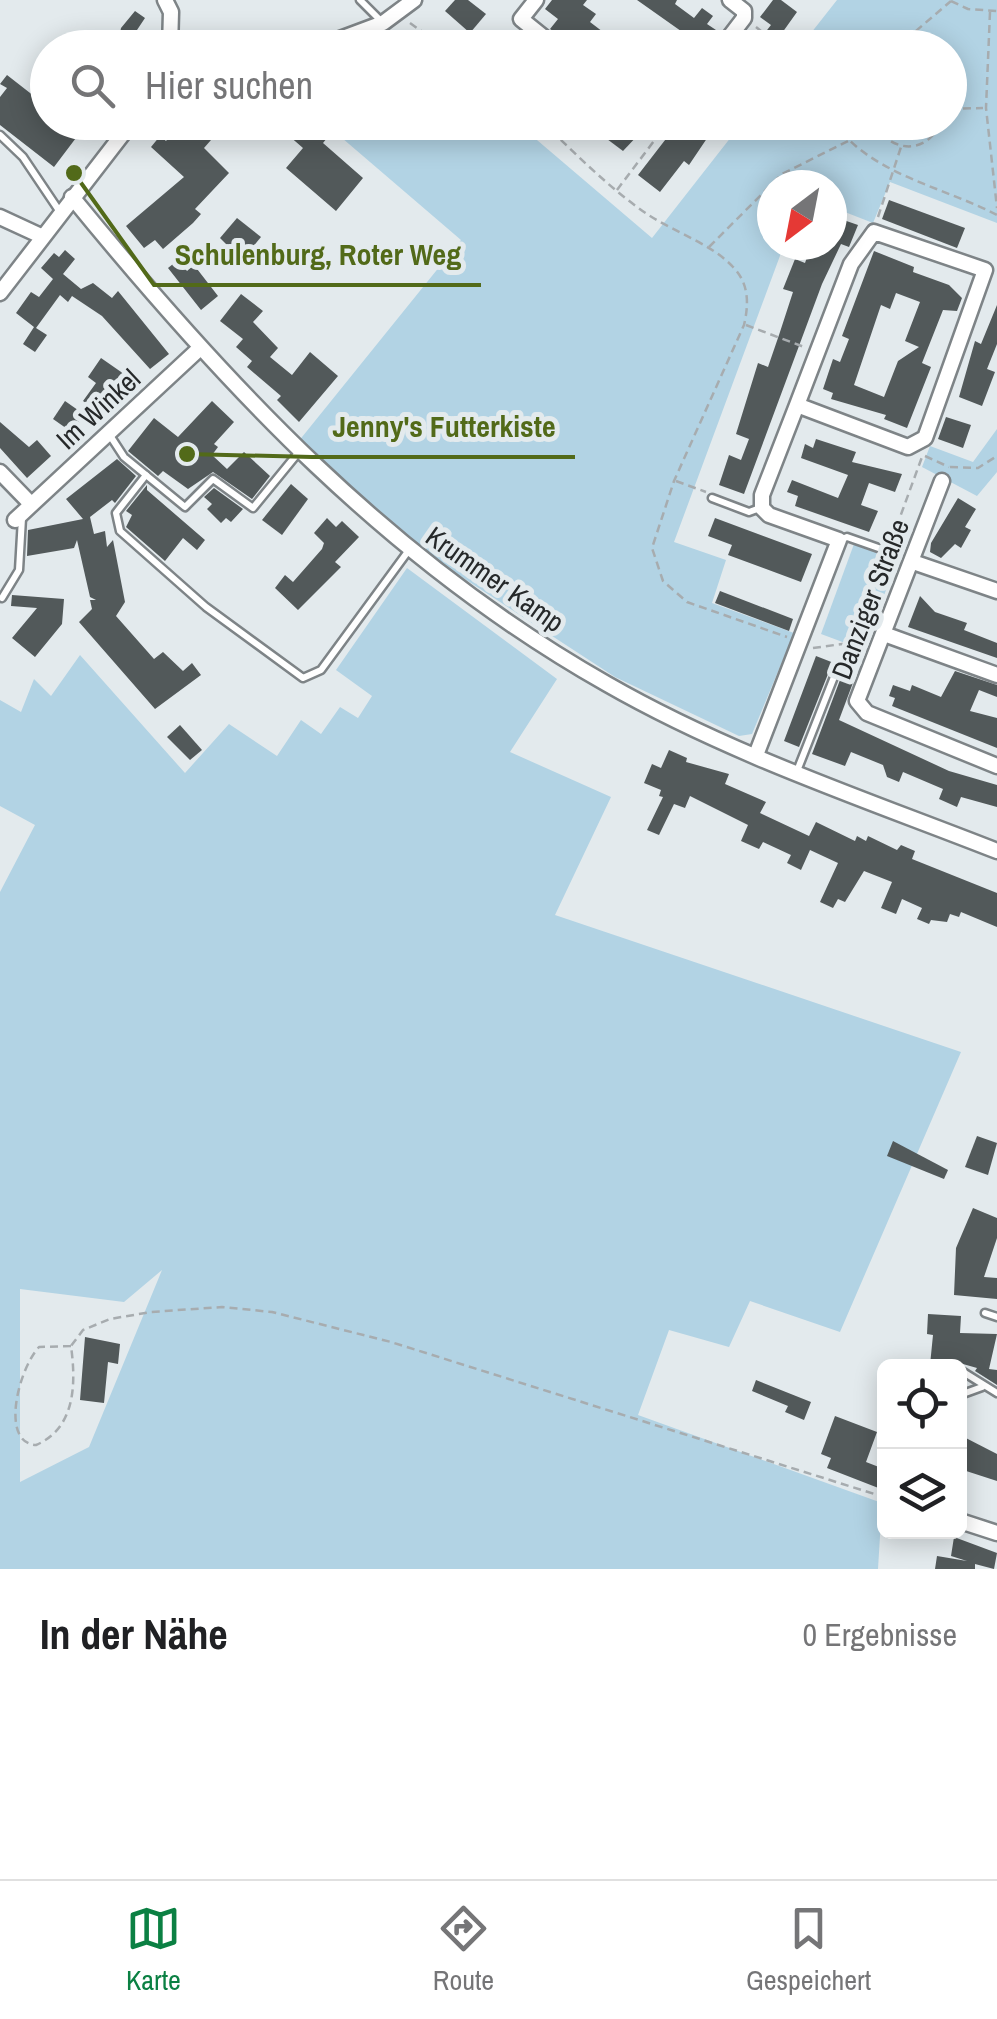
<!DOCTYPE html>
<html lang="de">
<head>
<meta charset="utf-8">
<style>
  :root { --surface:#fff; --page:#f2f2f2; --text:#202124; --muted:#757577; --line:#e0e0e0; --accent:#0b8043 }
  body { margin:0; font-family:"Archivo Narrow",sans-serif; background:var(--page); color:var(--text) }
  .controls { position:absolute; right:30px; bottom:30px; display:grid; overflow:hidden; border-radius:15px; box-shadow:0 5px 25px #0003 }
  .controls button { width:90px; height:90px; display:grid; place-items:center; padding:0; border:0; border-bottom:2px solid var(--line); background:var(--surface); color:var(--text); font:50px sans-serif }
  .compass { position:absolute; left:757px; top:170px; width:90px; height:90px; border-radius:50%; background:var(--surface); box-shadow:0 5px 25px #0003; rotate:212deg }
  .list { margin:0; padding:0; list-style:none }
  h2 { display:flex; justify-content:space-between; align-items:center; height:130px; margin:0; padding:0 40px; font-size:42px }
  h2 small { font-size:32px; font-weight:400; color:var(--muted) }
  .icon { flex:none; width:55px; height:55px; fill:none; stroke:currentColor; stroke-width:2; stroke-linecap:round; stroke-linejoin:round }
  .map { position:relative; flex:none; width:997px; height:1569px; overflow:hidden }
  .search { position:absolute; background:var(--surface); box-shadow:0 5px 25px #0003; left:30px; right:30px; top:30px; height:110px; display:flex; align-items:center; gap:25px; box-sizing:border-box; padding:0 35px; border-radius:55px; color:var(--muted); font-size:38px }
  .sheet { height:310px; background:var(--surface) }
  nav { display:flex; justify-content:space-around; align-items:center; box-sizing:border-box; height:140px; border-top:2px solid var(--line); background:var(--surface); font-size:28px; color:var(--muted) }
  nav a { display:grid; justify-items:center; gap:5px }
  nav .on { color:var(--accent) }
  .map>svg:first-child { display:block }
  .green { fill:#b2d3e4; fill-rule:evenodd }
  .building { fill:#52595a; fill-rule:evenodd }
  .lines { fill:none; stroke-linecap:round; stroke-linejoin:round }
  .service-casing { stroke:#7e8487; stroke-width:11 }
  .minor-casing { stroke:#7e8487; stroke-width:19 }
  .path { stroke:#a7acaf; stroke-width:2.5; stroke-dasharray:8 5; stroke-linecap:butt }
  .service { stroke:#fff; stroke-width:6 }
  .minor { stroke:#fff; stroke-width:14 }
  .labels { text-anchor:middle; stroke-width:10; stroke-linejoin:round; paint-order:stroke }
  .street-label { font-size:28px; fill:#26292a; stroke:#e3eaed }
  .leader { fill:none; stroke:#526a19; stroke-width:4 }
  .callout-dot { fill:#526a19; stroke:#e3eaed; stroke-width:4 }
  .callout-label { font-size:30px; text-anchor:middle; font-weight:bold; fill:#526a19; stroke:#e3eaed; stroke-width:10; stroke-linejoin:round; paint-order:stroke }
</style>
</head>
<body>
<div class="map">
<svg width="997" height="1569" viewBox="0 0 997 1569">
  <rect width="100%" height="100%" fill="#e3eaed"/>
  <g class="green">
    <polygon points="837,0 997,0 997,223 890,182 873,223 832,207 832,185 772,185 772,245 784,245 674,542 726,560 712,603 794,633 752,734 739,736 615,677 399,536 298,442 461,240 335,132 361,123 517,123 652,238 742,123 950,122 950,48 800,47"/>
    <polygon points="997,429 997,472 977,496 922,467 930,446 973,462"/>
    <polygon points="854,544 897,560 864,650 821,634"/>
    <path d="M407,568l150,111 -47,73 101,45 -56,118 406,137 -121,280 -90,-31 -21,46 -60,-17 -31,85 244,88 -4,66h-878v-677l35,-67 -35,-19v-106l21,12 13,-33 17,17 29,-41 105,118 44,-49 48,32 24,-36 20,14 19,-27 18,11 14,-22 -36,-26zM162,1270l-73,177 -69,35v-193l104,13z"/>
  </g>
  <g class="building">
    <polygon points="455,0 468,0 486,14 470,33 445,11"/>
    <polygon points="552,0 587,0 583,5 596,14 590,22 624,48 589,48 568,32 563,38 550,29 558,19 545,9"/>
    <polygon points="637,0 677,0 675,4 694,18 702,8 713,16 707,24 716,30 703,48 679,48 688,36"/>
    <polygon points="773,0 781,0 797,12 782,33 787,37 778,48 753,48 771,25 760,17"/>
    <polygon points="135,11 145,18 137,30 146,32 143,48 117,48 121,28"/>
    <polygon points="7,75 48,107 48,122 88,122 54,167 0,125 0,97 7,88 0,84"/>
    <polygon points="183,122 208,122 218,132 204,148 229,173 195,209 201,214 193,223 163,249 155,240 144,248 126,226 184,177 151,147 160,136 166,141"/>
    <polygon points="273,122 340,122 323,143 363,178 336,211 286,168 303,148"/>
    <polygon points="608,122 626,122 640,133 623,151 599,133"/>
    <polygon points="679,122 718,122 689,165 684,161 660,192 638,175"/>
    <polygon points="889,200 965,228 957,248 882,219"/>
    <polygon points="832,216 858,225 849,247 841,244 822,284 744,494 719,485 729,455 741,460 749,439 736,434 758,363 768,367 779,335 793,292 783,289 795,259 805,263 808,254 816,257 820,245 832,245"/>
    <polygon points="237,218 261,237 242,260 220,238"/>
    <polygon points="65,250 75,259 63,274 81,289 93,283 112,298 118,291 169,354 150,369 102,316 72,296 68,302 60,295 36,328 47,335 35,352 23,344 34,327 16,313 31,292 39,297 53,279 41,268 54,253 59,257"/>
    <path d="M874,251l40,16 -1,5 36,13 13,13 -5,13 -14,-1 -21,53 9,4 -24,61 -23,-9 2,-4 -55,-16 2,-6 -10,-4 10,-30 7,3 9,-23 -7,-3zM896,293l24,9 -15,39 14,6 -21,14 -14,36 -30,-12 27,-80 9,4z"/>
    <polygon points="178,260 187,271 194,265 218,296 201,310 168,268"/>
    <polygon points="241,294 263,311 253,322 278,348 270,357 292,375 310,352 338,376 299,422 277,400 281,396 247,367 252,361 236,347 243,339 220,321"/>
    <polygon points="997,305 997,344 987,369 995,372 982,406 959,397 975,341 981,344"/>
    <polygon points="101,358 124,374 105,401 111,405 103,415 83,401 96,383 88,377"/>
    <polygon points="65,401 85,415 73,433 53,419"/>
    <polygon points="212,401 234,422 214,444 218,447 212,455 227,469 244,452 270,476 252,499 213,472 188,489 163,471 158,476 128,451 154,418 178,437"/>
    <polygon points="946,417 971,425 963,448 938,439"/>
    <polygon points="0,422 29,447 37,440 51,456 27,478 0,448"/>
    <polygon points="816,439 856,452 852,462 902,474 895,492 869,483 861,505 878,511 869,532 795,506 798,496 787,492 792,480 838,498 848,475 801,458 805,444 813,448"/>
    <polygon points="117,459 136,476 115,503 112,500 90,517 94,534 105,531 107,547 113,540 125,602 116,616 154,659 163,652 183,671 192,663 201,675 155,709 79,622 92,609 90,600 96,600 90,597 77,540 74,548 27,556 28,530 83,519 66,499"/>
    <polygon points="291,484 308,499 282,535 262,520"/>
    <polygon points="147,485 147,490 205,540 197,550 183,538 165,561 126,527 132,515 126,511"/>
    <polygon points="214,488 243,509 231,522 226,518 221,523 207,509 212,504 204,497"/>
    <polygon points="958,498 976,509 965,527 971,530 961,548 955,544 941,558 930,552 931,543"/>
    <polygon points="327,518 336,527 342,521 359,537 335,562 341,567 298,610 275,588 285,575 293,582 322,549 324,543 314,533"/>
    <polygon points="715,518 812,554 801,582 728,555 732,545 708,536"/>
    <polygon points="720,591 793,619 789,631 715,603"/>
    <polygon points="12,595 64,599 62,624 35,657 12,638 37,608 11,606"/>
    <polygon points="920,596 935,612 967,623 964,630 997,643 997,658 908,627"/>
    <polygon points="816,656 857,672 839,720 949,771 997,785 997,807 961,797 957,807 939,799 943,789 903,772 899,782 887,777 883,765 851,752 845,766 812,754 840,680 836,670 828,674 799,747 784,741"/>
    <polygon points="955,671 997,685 997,697 979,690 970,711 997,718 997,748 892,706 895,698 889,696 893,685 910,691 912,685 941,697"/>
    <polygon points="180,725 202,750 190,760 167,737"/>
    <polygon points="669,750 687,758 686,762 729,774 725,784 766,802 760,813 809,836 816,822 855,841 857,836 866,841 868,836 897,850 901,845 915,851 912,859 997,893 997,927 961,912 959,917 950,914 947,922 931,920 929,924 917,919 922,908 902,899 896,914 881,908 892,882 864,871 845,902 838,899 833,908 820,902 838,863 810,850 801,870 787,863 791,855 763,842 759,849 741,841 748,825 690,796 685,808 674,804 659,835 647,830 663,797 659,796 661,790 644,783 652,764 661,768"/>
    <polygon points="977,1136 997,1143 988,1175 965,1167"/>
    <polygon points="893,1141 948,1170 944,1179 887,1156"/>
    <polygon points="973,1208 997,1218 997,1238 984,1277 997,1278 997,1299 954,1295 956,1248"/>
    <polygon points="928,1314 961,1316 960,1333 997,1334 989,1369 997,1370 997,1385 975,1371 977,1368 963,1364 930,1365 933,1335 927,1334"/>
    <polygon points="85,1337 120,1344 118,1364 108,1362 104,1403 80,1400"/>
    <polygon points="756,1380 811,1402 804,1420 785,1412 788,1406 752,1391"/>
    <polygon points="835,1416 877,1432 866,1462 884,1469 881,1489 827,1468 831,1458 821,1454"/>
    <polygon points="960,1435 997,1454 997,1481 960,1469"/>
    <polygon points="954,1537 997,1553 994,1569 975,1564 975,1569 935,1569 937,1556 967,1561 951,1556"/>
  </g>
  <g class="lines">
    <defs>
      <g id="service">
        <polyline points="360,0 382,22"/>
        <polyline points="0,135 23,157 60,212"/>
        <polyline points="109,434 124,457 185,507 213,479 253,508 298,453"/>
        <polyline points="146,475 116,513 120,531 206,607 303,678 321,670 409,550"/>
        <polyline points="712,498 749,512 760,508"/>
        <polyline points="840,540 847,537 887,551"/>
        <polyline points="2,598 19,570 22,518"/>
        <polyline points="797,771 834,677"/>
        <polyline points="985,1313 997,1317"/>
        <polyline points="960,1370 997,1393"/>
        <polyline points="960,1395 982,1387"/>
      </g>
      <g id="minor">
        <polyline points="165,0 171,12 170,48"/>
        <polyline points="536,0 521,19 557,48"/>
        <polyline points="316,48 383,23 414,0"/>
        <polyline points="721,48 744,18 744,11 730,0"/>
        <polyline points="654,122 660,127 664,122"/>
        <path d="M72,197c155,190 319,365 535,487 122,70 260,116 390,167"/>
        <polyline points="0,217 41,236"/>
        <polyline points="0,293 132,122"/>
        <polyline points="0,472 31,504"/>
        <polyline points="942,481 857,701 867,713 997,766"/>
        <polyline points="15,520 199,349"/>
        <polyline points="913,562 997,591"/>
        <polyline points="884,634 997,675"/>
        <polyline points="756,755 839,540 769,515 762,508 762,495 797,405 908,447 925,438 985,270 874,232 851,264 797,405"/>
        <polyline points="960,1521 997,1533"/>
      </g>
    </defs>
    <use href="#service" class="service-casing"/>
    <use href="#minor" class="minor-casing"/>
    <g class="path">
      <polyline points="951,1 968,9 997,11"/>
      <polyline points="990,12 986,108 997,208"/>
      <polyline points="410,23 445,48"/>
      <polyline points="756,27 782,48"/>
      <polyline points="494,48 508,29"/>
      <polyline points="896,48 951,1"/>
      <polyline points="950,109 983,108"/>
      <path d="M542,122c34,32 67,66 105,92 27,18 65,30 86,53 16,16 16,37 11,58l-70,156 -22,67 11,33 24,21 100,35"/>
      <path d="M834,122c35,52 110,65 163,93"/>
      <path d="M874,122c15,31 53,34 67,0"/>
      <polyline points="617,190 654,141"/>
      <polyline points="878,217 901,147"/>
      <polyline points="709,247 782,174 876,127"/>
      <polyline points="746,325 804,347"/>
      <polyline points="925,456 949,467"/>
      <polyline points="950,467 978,468 997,456"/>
      <polyline points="676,481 706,492"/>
      <polyline points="892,539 922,457"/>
      <polyline points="813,648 842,644 863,652"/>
      <path d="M71,1346l-32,1c-21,23 -39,96 -3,98 40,-17 40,-62 35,-99l12,-16 27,-11 41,-7 71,-5 50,5 119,30 493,155"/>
    </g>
    <use href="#service" class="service"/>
    <use href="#minor" class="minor"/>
  </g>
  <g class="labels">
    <g class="street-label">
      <text transform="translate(98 409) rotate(-43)" y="10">Im Winkel</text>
      <text transform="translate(495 579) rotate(35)" y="10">Krummer Kamp</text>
      <text transform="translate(870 599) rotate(-69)" y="10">Danziger Straße</text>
    </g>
  </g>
  <path class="leader" d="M74 173L154 285H481M187 454L312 457H575"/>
  <g class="callout-dot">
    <circle cx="74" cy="173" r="10"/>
    <circle cx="187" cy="454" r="10"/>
  </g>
  <g class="callout-label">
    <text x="318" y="265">Schulenburg, Roter Weg</text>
    <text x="444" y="437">Jenny's Futterkiste</text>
  </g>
</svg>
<div class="controls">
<button><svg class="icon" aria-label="locate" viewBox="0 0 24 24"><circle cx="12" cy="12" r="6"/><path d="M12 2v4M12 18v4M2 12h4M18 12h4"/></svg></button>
<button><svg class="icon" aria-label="layers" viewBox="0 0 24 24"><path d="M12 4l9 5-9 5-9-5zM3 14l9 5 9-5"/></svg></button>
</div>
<svg class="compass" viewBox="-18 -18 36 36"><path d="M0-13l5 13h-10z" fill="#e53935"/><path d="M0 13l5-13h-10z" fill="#757577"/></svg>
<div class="search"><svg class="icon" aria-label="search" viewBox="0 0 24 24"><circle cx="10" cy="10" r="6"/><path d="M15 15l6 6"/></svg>Hier suchen</div>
</div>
<section class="sheet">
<h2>In der Nähe<small>0 Ergebnisse</small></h2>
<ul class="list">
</ul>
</section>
<nav>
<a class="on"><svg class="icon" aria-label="map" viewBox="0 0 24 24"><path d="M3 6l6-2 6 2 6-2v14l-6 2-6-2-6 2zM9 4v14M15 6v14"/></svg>Karte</a>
<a><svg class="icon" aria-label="directions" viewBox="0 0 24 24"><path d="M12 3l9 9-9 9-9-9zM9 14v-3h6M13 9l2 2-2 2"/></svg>Route</a>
<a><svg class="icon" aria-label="saved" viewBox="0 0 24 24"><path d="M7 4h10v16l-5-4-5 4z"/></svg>Gespeichert</a>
</nav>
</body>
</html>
